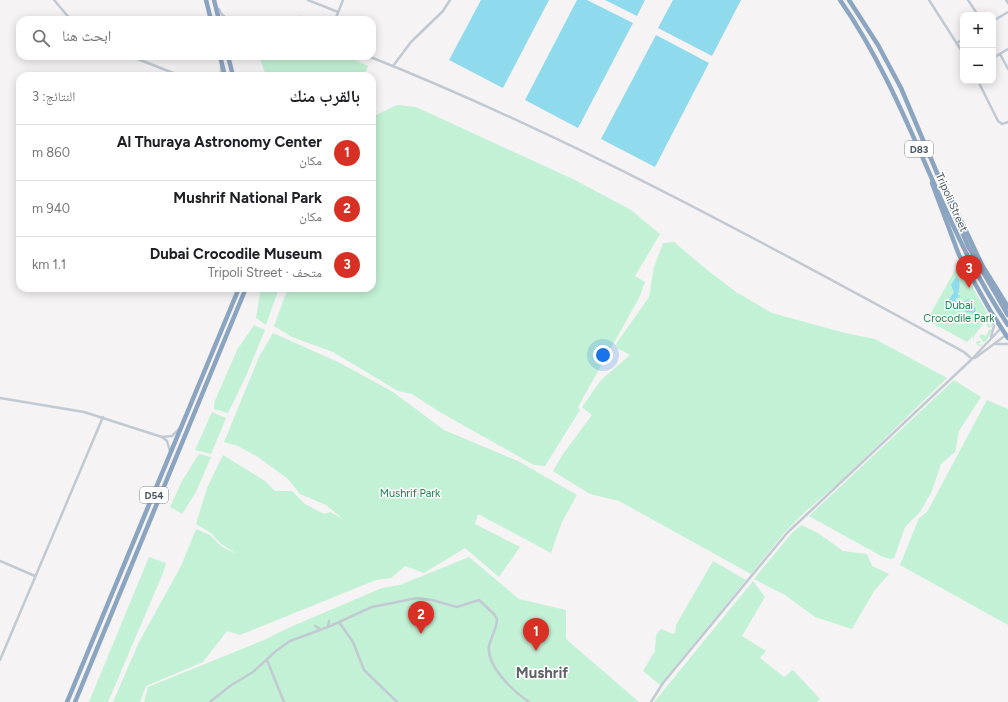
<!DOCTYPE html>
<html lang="ar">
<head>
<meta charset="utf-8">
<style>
  :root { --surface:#fff; --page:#f6f6f6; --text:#202124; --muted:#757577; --line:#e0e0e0; --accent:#d93025 }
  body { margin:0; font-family:Figtree,"Noto Naskh Arabic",sans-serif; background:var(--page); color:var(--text); direction:rtl }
  .controls { position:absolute; right:12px; top:12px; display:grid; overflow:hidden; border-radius:8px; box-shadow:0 2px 10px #0003 }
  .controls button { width:36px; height:36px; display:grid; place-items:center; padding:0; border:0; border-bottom:1px solid var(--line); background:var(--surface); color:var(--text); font:20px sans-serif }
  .you { position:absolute; left:603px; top:355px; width:14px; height:14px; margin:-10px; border:3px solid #fff; border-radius:50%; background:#1a73e8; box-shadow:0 0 0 6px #1a73e833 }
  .badge { display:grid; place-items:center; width:26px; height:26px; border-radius:50%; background:var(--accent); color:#fff; font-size:13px; font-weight:700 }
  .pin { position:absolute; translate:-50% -33px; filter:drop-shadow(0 1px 2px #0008) }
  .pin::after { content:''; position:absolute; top:21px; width:14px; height:12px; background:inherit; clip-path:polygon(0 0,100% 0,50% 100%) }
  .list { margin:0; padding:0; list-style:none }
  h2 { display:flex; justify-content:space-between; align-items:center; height:52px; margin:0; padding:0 16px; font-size:17px }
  h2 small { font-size:13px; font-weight:400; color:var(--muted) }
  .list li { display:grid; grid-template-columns:26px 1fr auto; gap:12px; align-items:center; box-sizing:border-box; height:56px; padding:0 16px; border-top:1px solid var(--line) }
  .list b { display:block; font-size:15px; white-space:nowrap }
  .list p { margin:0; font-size:13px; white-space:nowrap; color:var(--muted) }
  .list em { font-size:13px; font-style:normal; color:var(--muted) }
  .icon { flex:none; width:22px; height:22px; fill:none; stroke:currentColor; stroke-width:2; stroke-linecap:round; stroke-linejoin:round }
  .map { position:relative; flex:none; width:1008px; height:702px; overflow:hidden; direction:ltr }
  .search { position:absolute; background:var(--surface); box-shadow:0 2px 10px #0003; left:16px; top:16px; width:360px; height:44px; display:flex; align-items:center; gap:10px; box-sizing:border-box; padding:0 14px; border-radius:12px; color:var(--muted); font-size:15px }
  .panel { position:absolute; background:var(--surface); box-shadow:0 2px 10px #0003; left:16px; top:72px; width:360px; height:220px; border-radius:12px; direction:rtl }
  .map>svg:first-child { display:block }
  .green { fill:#c3f1d5 }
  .water { fill:#90daee }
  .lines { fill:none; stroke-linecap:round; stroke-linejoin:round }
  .street { stroke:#c1cad2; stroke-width:2.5 }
  .highway { stroke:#8ba5c1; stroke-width:4.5 }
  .labels { text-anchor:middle; stroke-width:3; stroke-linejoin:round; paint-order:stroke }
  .shield { fill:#fff; stroke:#808990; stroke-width:1 }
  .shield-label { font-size:10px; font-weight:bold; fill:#4a5661 }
  .street-label { font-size:11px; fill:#4a5661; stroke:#fff }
  .park-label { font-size:11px; fill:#17864f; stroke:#fff }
  .district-label { font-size:15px; font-weight:bold; fill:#5f6368; stroke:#fff }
</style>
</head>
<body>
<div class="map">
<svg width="1008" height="702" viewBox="0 0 1008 702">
  <rect width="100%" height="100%" fill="#f5f3f3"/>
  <g class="green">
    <polygon points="259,56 346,56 368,66 364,76 266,76"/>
    <polygon points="397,105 416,107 575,180 631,210 660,234 635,276 645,282 639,298 578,407 580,410 545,466 534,465 438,411 412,394 398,391 333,352 292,337 274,326 288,288 372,288 372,117"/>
    <polygon points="674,242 706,269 736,292 772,313 845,333 875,339 947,378 842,480 806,511 784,533 751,574 619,501 590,494 553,471 563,454 592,415 582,407 601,380 630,355 617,348 616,344 649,297 654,267 663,243"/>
    <polygon points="959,263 989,316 974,336 974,342 973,336 967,342 927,320"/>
    <polygon points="261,288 279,288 266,325 256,318"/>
    <path d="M988,319l1,5 2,2 -2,-7c8,9 -1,20 -8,27h-2l-3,-3 1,-2h3l1,2h-3l2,2 4,-2 -5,-7 2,-2 5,2 3,-6 3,-1 -1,-3 -3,2 -2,-7z"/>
    <polygon points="254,325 265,330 246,376 228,413 214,409 214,403 237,350"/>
    <polygon points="273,333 340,363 393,392 444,430 518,461 577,495 562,522 551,553 478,514 475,524 520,547 499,577 465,548 424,573 405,566 391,578 376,580 240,635 227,631 203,662 146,686 140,702 113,702 139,642 181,566 196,529 210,535 222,547 237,554 220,543 211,533 196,524 207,488 223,455 265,481 275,491 292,491 305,504 324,514 330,512 343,519 326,505 300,494 288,479 258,457 238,446 224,442 259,357"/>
    <polygon points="954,380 981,397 959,431 955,452 941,464 932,491 920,512 905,527 894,558 890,559 883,557 809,516"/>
    <polygon points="987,400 1008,409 1008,625 900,565 919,518 927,512"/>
    <polygon points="212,412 226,418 211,454 195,450"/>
    <polygon points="199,454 211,457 196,492 182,514 170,507 182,481"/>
    <polygon points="801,525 818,533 843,551 867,554 872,566 889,574 874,591 852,629 815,617 785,595 754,579 791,534"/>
    <polygon points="149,557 166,563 163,573 108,702 89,702"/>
    <polygon points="469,557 519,599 566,610 566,639 639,702 144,702 148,687 264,640 288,628 382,588 400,585"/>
    <polygon points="713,561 746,580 660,685 643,671 655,651 656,635 661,629 673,634 675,633 676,625"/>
    <polygon points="753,581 765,597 742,636 766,651 760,658 784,677 793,670 820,699 817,702 654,702"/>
  </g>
  <g class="water">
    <polygon points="481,0 549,0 503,88 449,60"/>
    <polygon points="577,0 587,0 633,23 578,128 525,100"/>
    <polygon points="605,0 645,0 637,16"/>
    <polygon points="673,0 741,0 712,56 658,28"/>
    <polygon points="656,35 709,63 655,167 601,139"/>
    <path d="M956,277c6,3 3,12 2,18l3,1 -6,3 3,4 -4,2 -5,-5 5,-8 -3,-7z"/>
    <polygon points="969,299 968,303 975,307 976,311 973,313 965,312 967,309 964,304 962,307 963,311 961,307 963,302"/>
  </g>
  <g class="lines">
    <g class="street">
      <polyline points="54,0 71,20"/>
      <polyline points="308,0 338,12"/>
      <polyline points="929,0 963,53"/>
      <polyline points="968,0 978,15"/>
      <polyline points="1006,0 1008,3"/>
      <path d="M219,9c5,15 19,9 31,9 8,0 15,1 23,2"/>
      <polyline points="300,17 307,20"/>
      <polyline points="335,20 343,0"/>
      <polyline points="993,21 1008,12"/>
      <polyline points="957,43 963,39"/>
      <polyline points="1000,54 1008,69"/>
      <polyline points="130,56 181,76"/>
      <path d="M368,56c206,82 402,190 596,296l8,7"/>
      <polyline points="993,58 1008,49"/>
      <polyline points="221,65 221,76"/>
      <polyline points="393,66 411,42 443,11 450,0"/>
      <polyline points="978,81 998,121 1002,124 1008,122"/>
      <polyline points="991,313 994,326 991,337"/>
      <polyline points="995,344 1008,344"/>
      <polyline points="975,358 1006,335"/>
      <polyline points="0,398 84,412 162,437 172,436 178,430"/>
      <polyline points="162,437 167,441 170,451"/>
      <polyline points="0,561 35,576"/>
      <polyline points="339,622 353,642 364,670 397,702"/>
      <polyline points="315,626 320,629"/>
      <polyline points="328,627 329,621"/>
      <polyline points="0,660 103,417"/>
      <polyline points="267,660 284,702"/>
      <path d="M210,702l20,-16 23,-14 23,-21 14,-10 38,-14 44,-20 45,-9 15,2 25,7 22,-7 15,14 3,5c0,10 -6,18 -8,27 -3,20 25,46 40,56"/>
      <polyline points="651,702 663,683 787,533 972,359 1001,328"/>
    </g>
    <g class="highway">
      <polyline points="206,0 211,20"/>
      <polyline points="214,0 219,20"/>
      <path d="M840,0c71,102 99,223 168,325"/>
      <polyline points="849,0 878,45 901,88 968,246 1008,315"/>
      <polyline points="220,56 225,76"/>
      <polyline points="228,56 233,76"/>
      <polyline points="942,180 982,265 1008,307"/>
      <polyline points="932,183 959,255 991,312 1008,338"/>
      <polyline points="67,702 239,288"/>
      <polyline points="75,702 246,288"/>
    </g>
  </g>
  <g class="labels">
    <g class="shield">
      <rect x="905" y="141" width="28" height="16" rx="3"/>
      <rect x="140" y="487" width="28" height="16" rx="3"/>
    </g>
    <g class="shield-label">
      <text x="919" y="153">D83</text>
      <text x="154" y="499">D54</text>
    </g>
    <g class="street-label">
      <text transform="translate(952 202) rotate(66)" y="4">Tripoli Street</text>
    </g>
    <g class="park-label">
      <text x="959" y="309">Dubai<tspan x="959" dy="13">Crocodile Park</tspan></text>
      <text x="410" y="497">Mushrif Park</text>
    </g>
    <g class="district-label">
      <text x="542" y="678">Mushrif</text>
    </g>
  </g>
</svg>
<div class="controls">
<button>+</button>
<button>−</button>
</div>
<div class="you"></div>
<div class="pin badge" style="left:536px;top:651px">1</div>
<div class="pin badge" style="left:421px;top:634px">2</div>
<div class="pin badge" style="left:969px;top:288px">3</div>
<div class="search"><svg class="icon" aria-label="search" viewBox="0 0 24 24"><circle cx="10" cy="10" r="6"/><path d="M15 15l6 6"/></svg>ابحث هنا</div>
<section class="panel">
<h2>بالقرب منك<small>النتائج: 3</small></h2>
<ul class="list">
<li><span class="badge">1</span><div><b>Al Thuraya Astronomy Center</b><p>مكان</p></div><em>860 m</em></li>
<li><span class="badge">2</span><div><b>Mushrif National Park</b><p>مكان</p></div><em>940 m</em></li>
<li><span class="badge">3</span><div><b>Dubai Crocodile Museum</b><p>متحف · Tripoli Street</p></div><em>1.1 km</em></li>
</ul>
</section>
</div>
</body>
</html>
